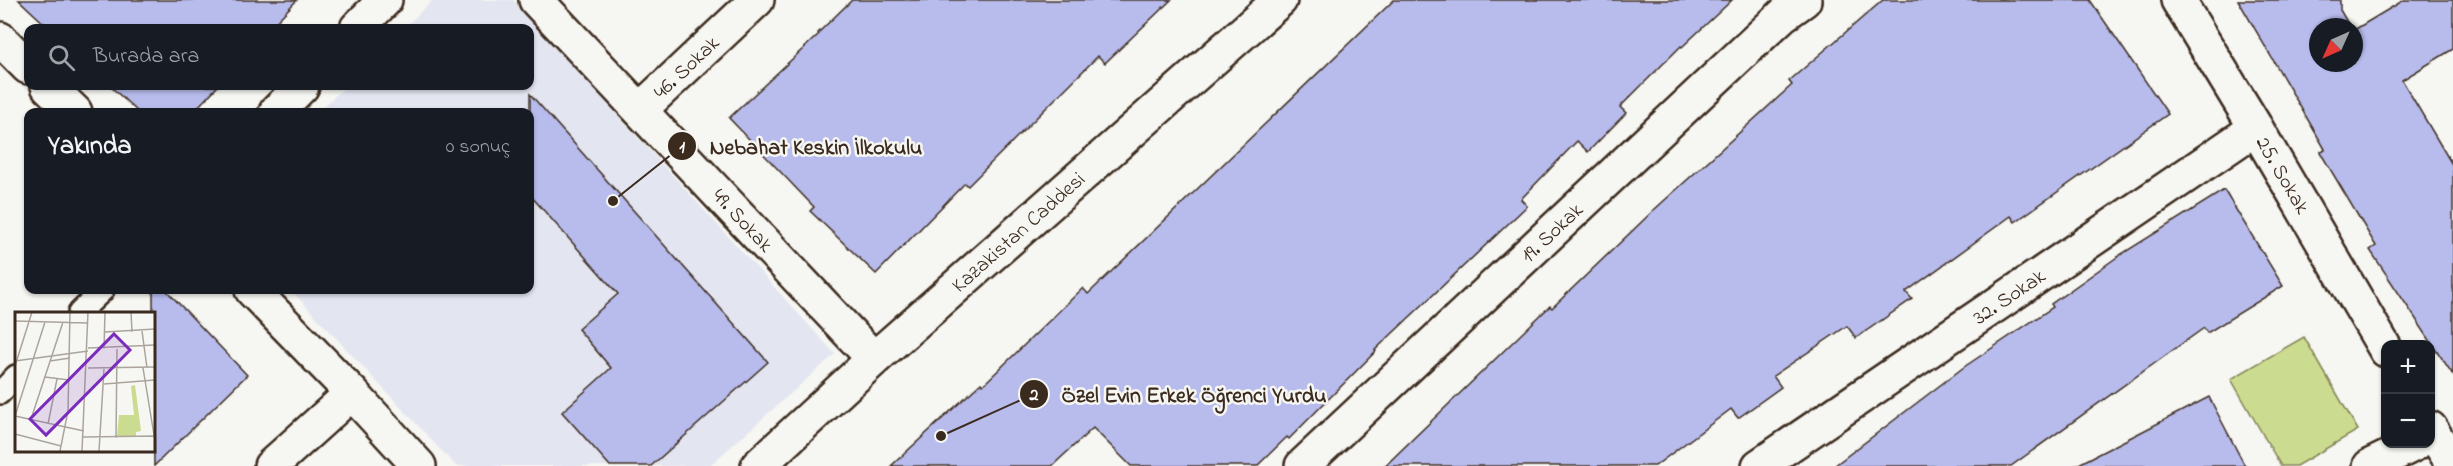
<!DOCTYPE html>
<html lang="tr">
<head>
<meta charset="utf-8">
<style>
  :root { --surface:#171b24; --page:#20242c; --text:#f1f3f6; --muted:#9ea1a6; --line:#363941 }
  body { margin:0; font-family:"Indie Flower",sans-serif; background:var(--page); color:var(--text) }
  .controls { position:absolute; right:18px; bottom:18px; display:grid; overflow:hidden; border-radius:12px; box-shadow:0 2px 4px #0004 }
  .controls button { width:54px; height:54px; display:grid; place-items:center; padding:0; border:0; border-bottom:2px solid var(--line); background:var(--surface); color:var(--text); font:30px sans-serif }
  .compass { position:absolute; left:2309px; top:18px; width:54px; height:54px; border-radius:50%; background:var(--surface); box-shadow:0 2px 4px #0004; rotate:225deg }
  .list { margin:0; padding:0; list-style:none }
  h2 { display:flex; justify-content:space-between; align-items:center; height:78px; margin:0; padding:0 24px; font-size:26px }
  h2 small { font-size:20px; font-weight:400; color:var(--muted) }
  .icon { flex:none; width:33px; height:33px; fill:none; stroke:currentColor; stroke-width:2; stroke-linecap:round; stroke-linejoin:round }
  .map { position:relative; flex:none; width:2453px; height:466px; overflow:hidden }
  .search { position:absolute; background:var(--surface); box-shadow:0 2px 4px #0004; left:24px; top:24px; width:510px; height:66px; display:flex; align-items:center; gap:15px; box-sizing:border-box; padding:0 21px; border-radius:12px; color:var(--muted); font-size:22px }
  .panel { position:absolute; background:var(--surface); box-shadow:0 2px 4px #0004; left:24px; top:108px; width:510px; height:186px; border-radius:12px }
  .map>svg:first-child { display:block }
  .built { fill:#e3e5f0 }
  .green { fill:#cbdb8f; stroke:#838256; stroke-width:1.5 }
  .building { fill:#b8bced; stroke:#3b2a1e; stroke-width:1.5 }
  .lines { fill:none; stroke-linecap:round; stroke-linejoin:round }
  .lane-casing { stroke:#3b2a1e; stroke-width:26 }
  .street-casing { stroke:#3b2a1e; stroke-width:38 }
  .secondary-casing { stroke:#3b2a1e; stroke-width:38 }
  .lane { stroke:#f6f6f2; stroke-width:21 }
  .street { stroke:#f6f6f2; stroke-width:33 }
  .secondary { stroke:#f6f6f2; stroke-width:33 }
  .labels { text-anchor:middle; stroke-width:5; stroke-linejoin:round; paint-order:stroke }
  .street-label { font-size:21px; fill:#3b2a1e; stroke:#f6f6f2 }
  .inset-road { fill:none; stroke:#aba49d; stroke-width:1.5 }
  .view { fill:#7b2cbf; fill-opacity:0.15; stroke:#7b2cbf; stroke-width:3 }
  .inset-edge { fill:none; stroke:#3b2a1e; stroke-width:3 }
  .leader { fill:none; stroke:#3b2a1e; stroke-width:2 }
  .callout-dot { fill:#3b2a1e; stroke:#f6f6f2; stroke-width:2 }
  .mark-label { font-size:18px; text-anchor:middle; font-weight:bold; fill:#fff }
  .callout-label { font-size:22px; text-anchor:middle; font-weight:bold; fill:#3b2a1e; stroke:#f6f6f2; stroke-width:5; stroke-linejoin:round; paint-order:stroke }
</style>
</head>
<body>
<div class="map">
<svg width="2453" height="466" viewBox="0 0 2453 466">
  <rect width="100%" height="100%" fill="#f6f6f2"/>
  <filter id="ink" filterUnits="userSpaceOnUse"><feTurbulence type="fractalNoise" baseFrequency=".0167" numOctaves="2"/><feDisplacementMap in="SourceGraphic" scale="12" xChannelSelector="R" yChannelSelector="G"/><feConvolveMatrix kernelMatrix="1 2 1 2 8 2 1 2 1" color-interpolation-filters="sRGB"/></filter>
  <g filter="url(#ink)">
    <polygon class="built" points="433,0 513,0 835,354 709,466 456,466 291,290 530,290 530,112 318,112 346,86 530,86 530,28 404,28"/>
    <polygon class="green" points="2304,337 2358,430 2296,466 2281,466 2231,379"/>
    <g class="building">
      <polygon points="19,0 297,0 270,28 49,28"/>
      <polygon points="852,0 1171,0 1105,63 1098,56 968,186 965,183 876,274 810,211 814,207 729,118 819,34 818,33"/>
      <polygon points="1394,0 1732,0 1682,47 1681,46 1620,107 1626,113 1588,152 1577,141 1521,199 1527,206 1375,350 1376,351 1289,439 1287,437 1257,466 1131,466 1093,428 1052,466 891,466 981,383 983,385 1083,288 1088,294"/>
      <polygon points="1883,0 2090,0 2168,114 2015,222 2011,216 1906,292 1912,299 1856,338 1847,326 1773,376 1781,387 1738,418 1731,409 1655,466 1385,466 1550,306 1552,308 1655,209 1792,85 1789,81"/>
      <polygon points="2238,0 2340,0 2340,10 2350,27 2318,27 2318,63 2354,63 2354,30 2404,0 2453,0 2453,49 2402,80 2453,166 2453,375 2370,250 2376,246 2320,152 2325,149"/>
      <polygon points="110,86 218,86 193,112 138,112"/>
      <polygon points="530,94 768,362 651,466 610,466 562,412 611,368 578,329 618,294 530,195"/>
      <polygon points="2224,190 2283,286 2207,333 2204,328 2011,466 1834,466 1964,367 2053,307 2051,304 2120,255"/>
      <polygon points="153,290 166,290 247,375 154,466"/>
      <polygon points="2209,397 2245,466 2075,466"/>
    </g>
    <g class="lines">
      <defs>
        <g id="lane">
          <polyline points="79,313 103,290"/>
          <polyline points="0,393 16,376"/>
        </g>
        <g id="street">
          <path id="s1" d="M536,0l338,359"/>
          <path id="s2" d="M2178,0l78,128 130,222"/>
          <polyline points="357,28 385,0"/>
          <polyline points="0,39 28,67"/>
          <polyline points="48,86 75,112"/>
          <path id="s3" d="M640,110l117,-110"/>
          <polyline points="276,112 302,86"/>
          <polyline points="252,290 352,393 419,466"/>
          <polyline points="2430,428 2453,464"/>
          <polyline points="271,466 352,393"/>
          <path id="s4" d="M1302,466l481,-451 21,-15"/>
          <path id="s5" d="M1759,466l497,-338"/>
          <polyline points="2370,466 2415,444"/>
        </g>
        <g id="secondary">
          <path id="s6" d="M758,466l116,-107 406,-359"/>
        </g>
      </defs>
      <use href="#lane" class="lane-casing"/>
      <use href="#street" class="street-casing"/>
      <use href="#secondary" class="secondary-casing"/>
      <use href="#lane" class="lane"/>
      <use href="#street" class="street"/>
      <use href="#secondary" class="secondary"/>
    </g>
  </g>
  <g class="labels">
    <g class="street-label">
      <text dy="7" stroke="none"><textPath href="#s3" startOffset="63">46. Sokak</textPath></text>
      <text dy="7" stroke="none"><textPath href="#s2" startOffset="204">25. Sokak</textPath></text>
      <text dy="7" stroke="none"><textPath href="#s1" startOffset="302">49. Sokak</textPath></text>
      <text dy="7" stroke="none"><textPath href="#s6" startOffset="350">Kazakistan Caddesi</textPath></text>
      <text dy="7" stroke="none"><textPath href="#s4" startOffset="342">19. Sokak</textPath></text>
      <text dy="7" stroke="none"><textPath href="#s5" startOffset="302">32. Sokak</textPath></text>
    </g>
  </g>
  <g transform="translate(15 312)">
    <rect width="140" height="140" fill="#f6f6f2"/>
    <path d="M120,73l6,46 -5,1v5h-19l2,-22h15l-3,-29z" fill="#cbdb8f"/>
    <path class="inset-road" d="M116,0l1,20M0,9l73,2M127,19l5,37M90,20l50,-3M73,36l67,-3M89,37l1,-37M0,49l73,-10M35,49l20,-3M0,54l17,-54M73,56l67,-1M128,56l12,73M30,65l24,3M89,72l51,-4M0,104l30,-94M0,104l69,15M16,107l32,-97M33,112l9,-45M0,122l46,12M68,125l72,-1M101,126l1,-89M45,139l8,-40 2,-99M67,139l6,-139M84,139l5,-82"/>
    <path class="view" d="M99,22l16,16 -84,85 -16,-16z"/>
    <rect width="140" height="140" class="inset-edge"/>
  </g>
  <path class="leader" d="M613 201L682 146M941 436L1034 394"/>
  <g class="callout-dot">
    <circle cx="613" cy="201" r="6"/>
    <circle cx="941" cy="436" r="6"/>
    <circle cx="682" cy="146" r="15"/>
    <circle cx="1034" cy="394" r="15"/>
  </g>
  <g class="mark-label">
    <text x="682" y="152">1</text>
    <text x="1034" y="400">2</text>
  </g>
  <g class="callout-label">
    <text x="816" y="154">Nebahat Keskin İlkokulu</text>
    <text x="1194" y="402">Özel Evin Erkek Öğrenci Yurdu</text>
  </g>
</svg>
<div class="controls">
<button>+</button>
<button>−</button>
</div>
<svg class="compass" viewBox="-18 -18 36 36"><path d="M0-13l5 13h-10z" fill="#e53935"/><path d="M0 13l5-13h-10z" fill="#9ea1a6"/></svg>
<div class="search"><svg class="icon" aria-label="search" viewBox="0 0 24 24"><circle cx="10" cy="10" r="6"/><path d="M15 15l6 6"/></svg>Burada ara</div>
<section class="panel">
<h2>Yakında<small>0 sonuç</small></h2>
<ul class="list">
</ul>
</section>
</div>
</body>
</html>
